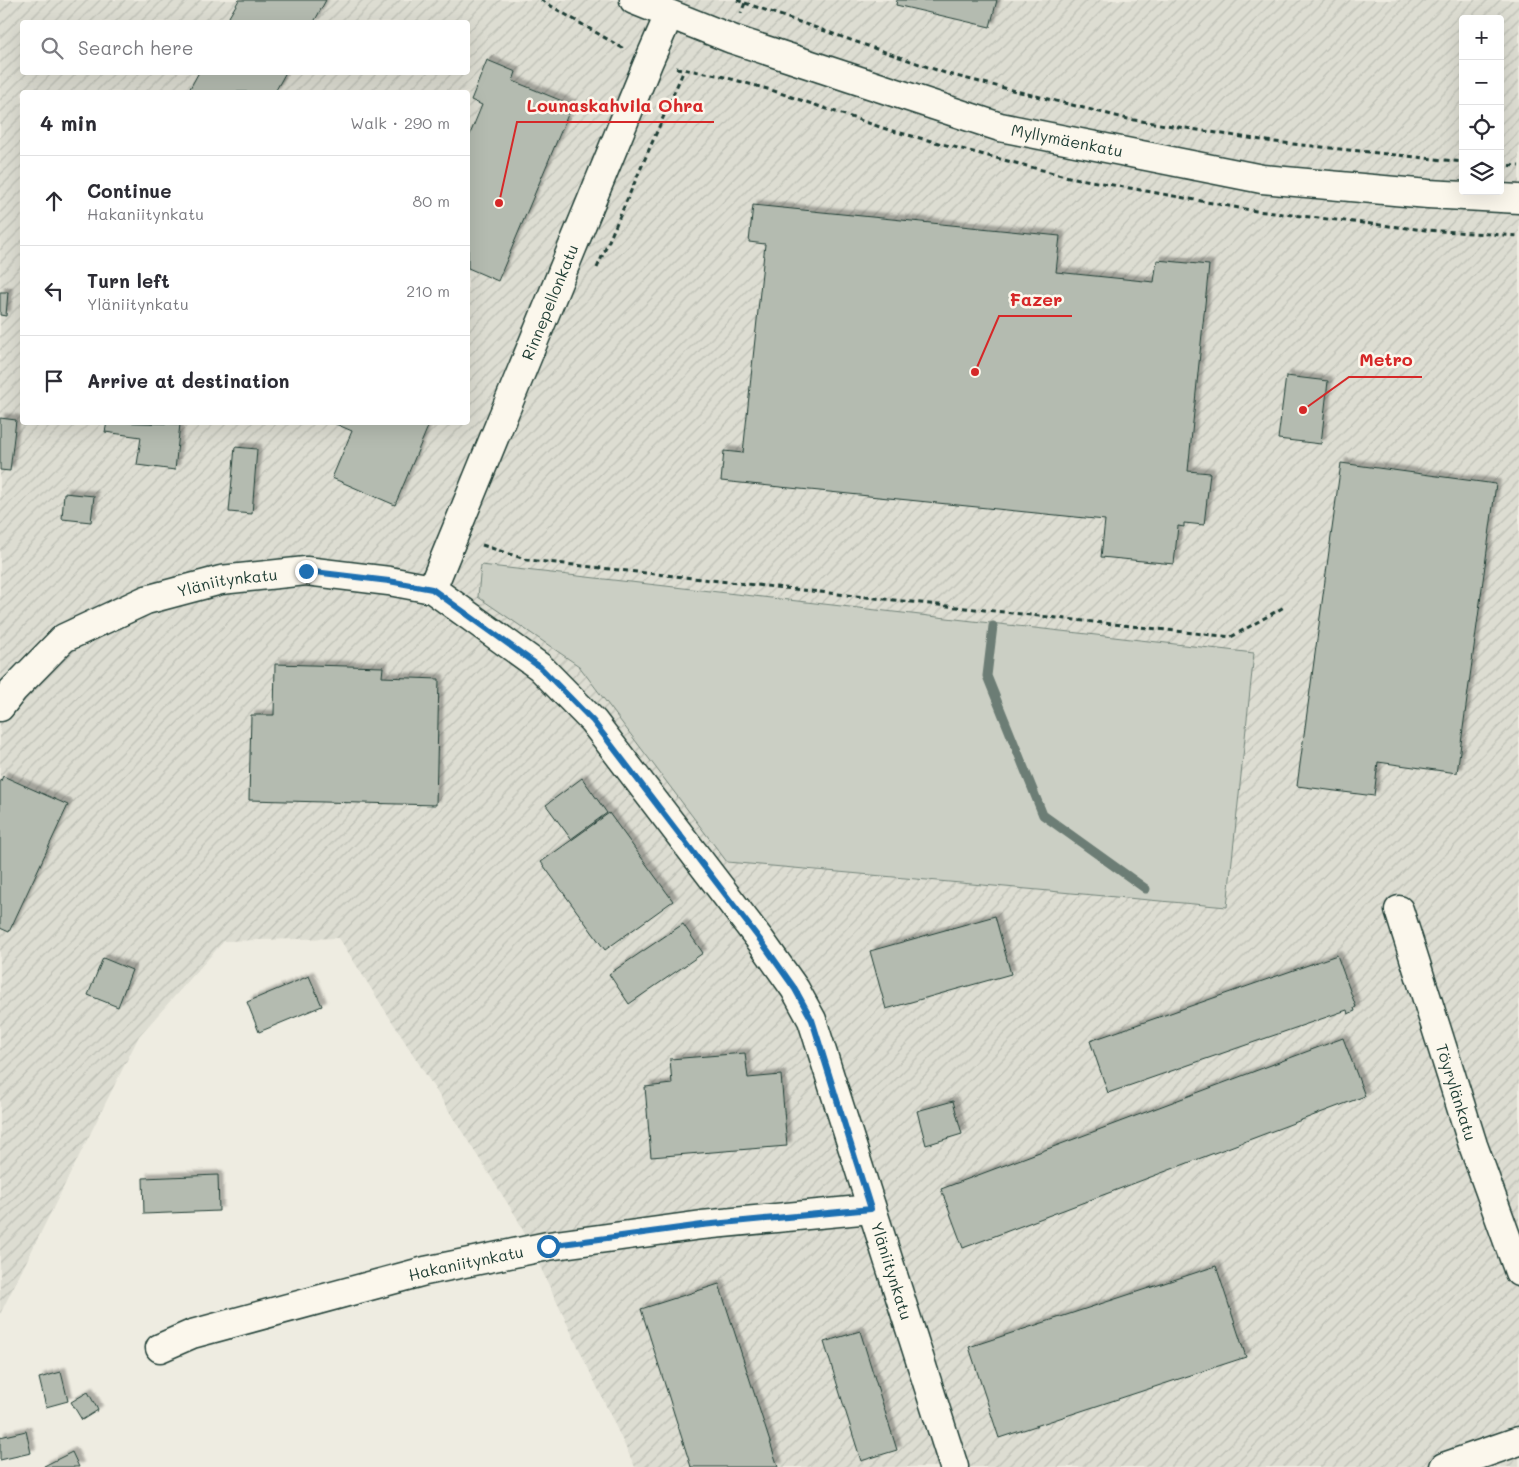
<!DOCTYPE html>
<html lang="en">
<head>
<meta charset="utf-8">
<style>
  :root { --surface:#fff; --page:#f7f7f7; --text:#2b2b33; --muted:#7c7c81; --line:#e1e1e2 }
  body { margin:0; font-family:Mali,sans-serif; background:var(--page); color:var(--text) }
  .controls { position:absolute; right:15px; top:15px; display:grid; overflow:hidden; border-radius:5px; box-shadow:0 5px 20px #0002 }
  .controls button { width:45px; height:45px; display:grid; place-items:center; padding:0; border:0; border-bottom:1px solid var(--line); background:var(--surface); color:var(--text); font:25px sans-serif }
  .stop { position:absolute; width:15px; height:15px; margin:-11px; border:4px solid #1f6fb2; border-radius:50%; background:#fff }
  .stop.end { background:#1f6fb2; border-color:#fff; box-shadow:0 1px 5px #0008 }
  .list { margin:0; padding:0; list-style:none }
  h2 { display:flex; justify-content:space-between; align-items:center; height:65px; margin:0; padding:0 20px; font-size:21px }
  h2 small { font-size:16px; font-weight:400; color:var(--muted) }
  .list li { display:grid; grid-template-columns:32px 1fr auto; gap:15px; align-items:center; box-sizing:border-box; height:90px; padding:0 20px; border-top:1px solid var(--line) }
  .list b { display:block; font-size:19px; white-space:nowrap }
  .list p { margin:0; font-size:16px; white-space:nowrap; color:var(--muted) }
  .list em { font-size:16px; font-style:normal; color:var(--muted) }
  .icon { flex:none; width:28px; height:28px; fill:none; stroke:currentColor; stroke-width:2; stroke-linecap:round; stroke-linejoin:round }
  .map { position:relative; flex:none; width:1519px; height:1467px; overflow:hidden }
  .search { position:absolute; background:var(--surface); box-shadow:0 5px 20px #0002; left:20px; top:20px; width:450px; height:55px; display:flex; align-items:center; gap:12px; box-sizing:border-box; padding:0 18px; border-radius:5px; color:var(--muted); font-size:19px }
  .panel { position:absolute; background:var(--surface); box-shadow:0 5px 20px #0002; left:20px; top:90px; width:450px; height:335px; border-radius:5px }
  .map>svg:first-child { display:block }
  .industrial { fill:url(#industrial-furrows); fill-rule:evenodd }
  .green { fill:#cbcfc4; stroke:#75867c }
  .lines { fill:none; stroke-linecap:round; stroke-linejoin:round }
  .stream { stroke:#6c7d74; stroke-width:9 }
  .building { fill:#b4bbb0; stroke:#1f3d34; filter:url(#shadow) }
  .street-casing { stroke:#1f3d34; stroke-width:31 }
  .secondary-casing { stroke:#1f3d34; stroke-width:31 }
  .path { stroke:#1f3d34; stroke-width:3; stroke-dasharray:5 4; stroke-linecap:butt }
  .street { stroke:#fbf7ec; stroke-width:28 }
  .secondary { stroke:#fbf7ec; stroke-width:28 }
  .route { stroke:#1f6fb2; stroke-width:6 }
  .labels { text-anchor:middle; stroke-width:5; stroke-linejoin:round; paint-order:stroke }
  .street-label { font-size:16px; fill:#1f3d34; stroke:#fbf7ec }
  .leader { fill:none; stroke:#d62828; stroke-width:2 }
  .callout-dot { fill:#d62828; stroke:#fbf7ec; stroke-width:2 }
  .callout-label { font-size:18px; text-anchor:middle; font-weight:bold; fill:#d62828; stroke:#fbf7ec; stroke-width:5; stroke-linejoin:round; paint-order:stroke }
</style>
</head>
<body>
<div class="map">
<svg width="1519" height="1467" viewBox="0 0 1519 1467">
  <defs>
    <pattern id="industrial-furrows" width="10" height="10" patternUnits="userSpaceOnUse" patternTransform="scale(1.25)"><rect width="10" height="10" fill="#ddddd2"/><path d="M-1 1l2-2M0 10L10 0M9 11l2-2" fill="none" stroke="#bdbfb5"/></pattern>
    <filter id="shadow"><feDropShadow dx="4.5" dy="-4.5" stdDeviation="1" flood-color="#0004"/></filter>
  </defs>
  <rect width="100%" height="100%" fill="#eeece1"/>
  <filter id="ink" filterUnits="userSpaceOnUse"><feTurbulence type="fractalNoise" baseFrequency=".02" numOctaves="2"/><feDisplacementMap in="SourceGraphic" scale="10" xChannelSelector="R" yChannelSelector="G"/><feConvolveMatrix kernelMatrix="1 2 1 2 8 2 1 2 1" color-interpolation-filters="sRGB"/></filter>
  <g filter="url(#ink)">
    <path class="industrial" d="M0,0h1519v1467h-884l-118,-249 -178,-280 -115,3 -85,95 -139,278zM1463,19h37v172h-37zM22,22h446v50h-446zM22,92h446v330h-446z"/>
    <polygon class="green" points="481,565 1254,653 1227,907 727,862 579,666 478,597"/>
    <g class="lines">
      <polyline class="stream" points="993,626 987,676 1043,815 1146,889"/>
    </g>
    <g class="building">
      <polygon points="239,0 326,0 314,22 226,22"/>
      <polygon points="897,0 997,0 990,27 896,5"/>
      <polygon points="487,60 516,72 513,81 572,105 498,281 468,268 468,139 482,105 471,100"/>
      <polygon points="199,72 286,72 275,92 188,92"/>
      <polygon points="753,205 1060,236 1056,272 1154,282 1157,260 1209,265 1188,471 1210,473 1204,525 1184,523 1184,527 1178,526 1174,564 1101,557 1105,520 721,481 724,451 743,453 765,244 749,242"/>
      <polygon points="0,292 8,292 6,316 0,315"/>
      <polygon points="1286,376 1328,381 1321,444 1278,439"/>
      <polygon points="0,418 16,420 10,471 0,470"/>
      <polygon points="107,422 180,424 175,470 137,465 141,437 105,432"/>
      <polygon points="331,422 430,422 395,505 332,478 352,431"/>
      <polygon points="235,447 257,449 252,514 229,512"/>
      <polygon points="1341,463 1496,484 1457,773 1378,762 1374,796 1297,786"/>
      <polygon points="64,493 94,496 91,522 62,519"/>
      <polygon points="275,664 383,667 382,677 439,679 436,805 249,800 251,715 274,715"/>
      <polygon points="3,776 68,805 9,932 0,928 0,783"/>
      <polygon points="582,778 607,813 571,839 546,805"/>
      <polygon points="609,813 673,901 605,950 541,862"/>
      <polygon points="995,916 1011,974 886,1009 870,951"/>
      <polygon points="683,924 703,953 629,1004 609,974"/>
      <polygon points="1337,955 1356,1007 1354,1008 1355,1011 1348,1014 1347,1010 1108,1093 1090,1041"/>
      <polygon points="103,958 132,970 118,1007 88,995"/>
      <polygon points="309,976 322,1006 259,1032 247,1002"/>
      <polygon points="1343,1038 1365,1096 963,1248 941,1189"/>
      <polygon points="745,1053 748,1078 781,1075 787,1146 651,1157 645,1087 672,1084 670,1059"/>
      <polygon points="953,1101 962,1134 926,1145 917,1111"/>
      <polygon points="218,1175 219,1211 144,1214 143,1178"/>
      <polygon points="1216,1266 1246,1357 999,1438 969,1347"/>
      <polygon points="719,1284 778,1467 691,1467 641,1309"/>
      <polygon points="860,1331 897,1450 861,1461 824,1342"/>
      <polygon points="61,1372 68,1401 46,1407 39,1378"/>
      <polygon points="88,1392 98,1410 82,1420 71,1402"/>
      <polygon points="26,1431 31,1453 0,1460 0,1437"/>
      <polygon points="72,1452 79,1467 44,1467 44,1466"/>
    </g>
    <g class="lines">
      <defs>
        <g id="street">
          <path id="s1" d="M432,589l216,-526 21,-48"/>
          <path id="s2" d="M0,707l13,-17 51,-52 82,-38 75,-20 85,-9 83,10 43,8 108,78 53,54 168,220 34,48 17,31 142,447"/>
          <path id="s3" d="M1399,910l74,235 46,127"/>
          <path id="s4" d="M160,1348l32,-14 233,-63 123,-25 154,-21 169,-16"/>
          <polyline points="1444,1467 1519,1441"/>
        </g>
        <g id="secondary">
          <path id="s5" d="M634,0l98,39 268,88 262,52 166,15 91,5"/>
        </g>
      </defs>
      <use href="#street" class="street-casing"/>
      <use href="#secondary" class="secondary-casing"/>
      <g class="path">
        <polyline points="541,0 624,49"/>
        <polyline points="737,0 745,3 741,13"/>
        <polyline points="745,3 948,74 1128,119 1274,142 1463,162"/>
        <polyline points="676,68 717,75 771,90 889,130 1069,177 1256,211 1425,230 1519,236"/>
        <polyline points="1500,165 1519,166"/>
        <polyline points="597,268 684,70"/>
        <polyline points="482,545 528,560 1231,637 1284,607"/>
      </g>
      <use href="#street" class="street"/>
      <use href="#secondary" class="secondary"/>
    </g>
  </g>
  <g class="lines" filter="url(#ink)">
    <polyline class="route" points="306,571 389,581 432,589 540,667 593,721 761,941 795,989 812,1020 871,1209 702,1225 548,1246"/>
  </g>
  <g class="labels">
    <g class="street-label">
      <text dy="6" stroke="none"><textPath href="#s5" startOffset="456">Myllymäenkatu</textPath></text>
      <text dy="6" stroke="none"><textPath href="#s1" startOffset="310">Rinnepellonkatu</textPath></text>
      <text dy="6" stroke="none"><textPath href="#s2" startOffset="268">Yläniitynkatu</textPath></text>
      <text dy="6" stroke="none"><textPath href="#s3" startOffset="191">Töyrylänkatu</textPath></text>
      <text dy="6" stroke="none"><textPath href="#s4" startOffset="318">Hakaniitynkatu</textPath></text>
      <text dy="6" stroke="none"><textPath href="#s2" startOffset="1318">Yläniitynkatu</textPath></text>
    </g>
  </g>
  <path class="leader" d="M499 203L517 122H714M975 372L999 316H1072M1303 410L1349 377H1422"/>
  <g class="callout-dot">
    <circle cx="499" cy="203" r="5"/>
    <circle cx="975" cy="372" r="5"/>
    <circle cx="1303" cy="410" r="5"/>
  </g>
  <g class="callout-label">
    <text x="615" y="112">Lounaskahvila Ohra</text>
    <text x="1036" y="306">Fazer</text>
    <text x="1386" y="366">Metro</text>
  </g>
</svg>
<div class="controls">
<button>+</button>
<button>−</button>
<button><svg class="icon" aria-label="locate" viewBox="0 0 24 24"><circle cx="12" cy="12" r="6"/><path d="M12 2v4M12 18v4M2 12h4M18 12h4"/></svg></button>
<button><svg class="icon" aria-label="layers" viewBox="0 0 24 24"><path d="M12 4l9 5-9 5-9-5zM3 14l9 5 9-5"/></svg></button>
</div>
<div class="stop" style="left:548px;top:1246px"></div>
<div class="stop end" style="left:306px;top:571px"></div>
<div class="search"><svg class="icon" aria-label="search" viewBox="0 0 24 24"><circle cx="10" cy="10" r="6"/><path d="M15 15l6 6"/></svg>Search here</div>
<section class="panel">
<h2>4 min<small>Walk · 290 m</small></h2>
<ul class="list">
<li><svg class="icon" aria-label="ahead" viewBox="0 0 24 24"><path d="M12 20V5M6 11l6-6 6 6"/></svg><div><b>Continue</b><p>Hakaniitynkatu</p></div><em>80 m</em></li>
<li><svg class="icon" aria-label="left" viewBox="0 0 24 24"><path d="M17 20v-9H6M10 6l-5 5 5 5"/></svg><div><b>Turn left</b><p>Yläniitynkatu</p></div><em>210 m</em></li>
<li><svg class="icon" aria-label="arrive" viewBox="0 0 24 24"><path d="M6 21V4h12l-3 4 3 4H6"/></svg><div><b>Arrive at destination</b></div></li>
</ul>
</section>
</div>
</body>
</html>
